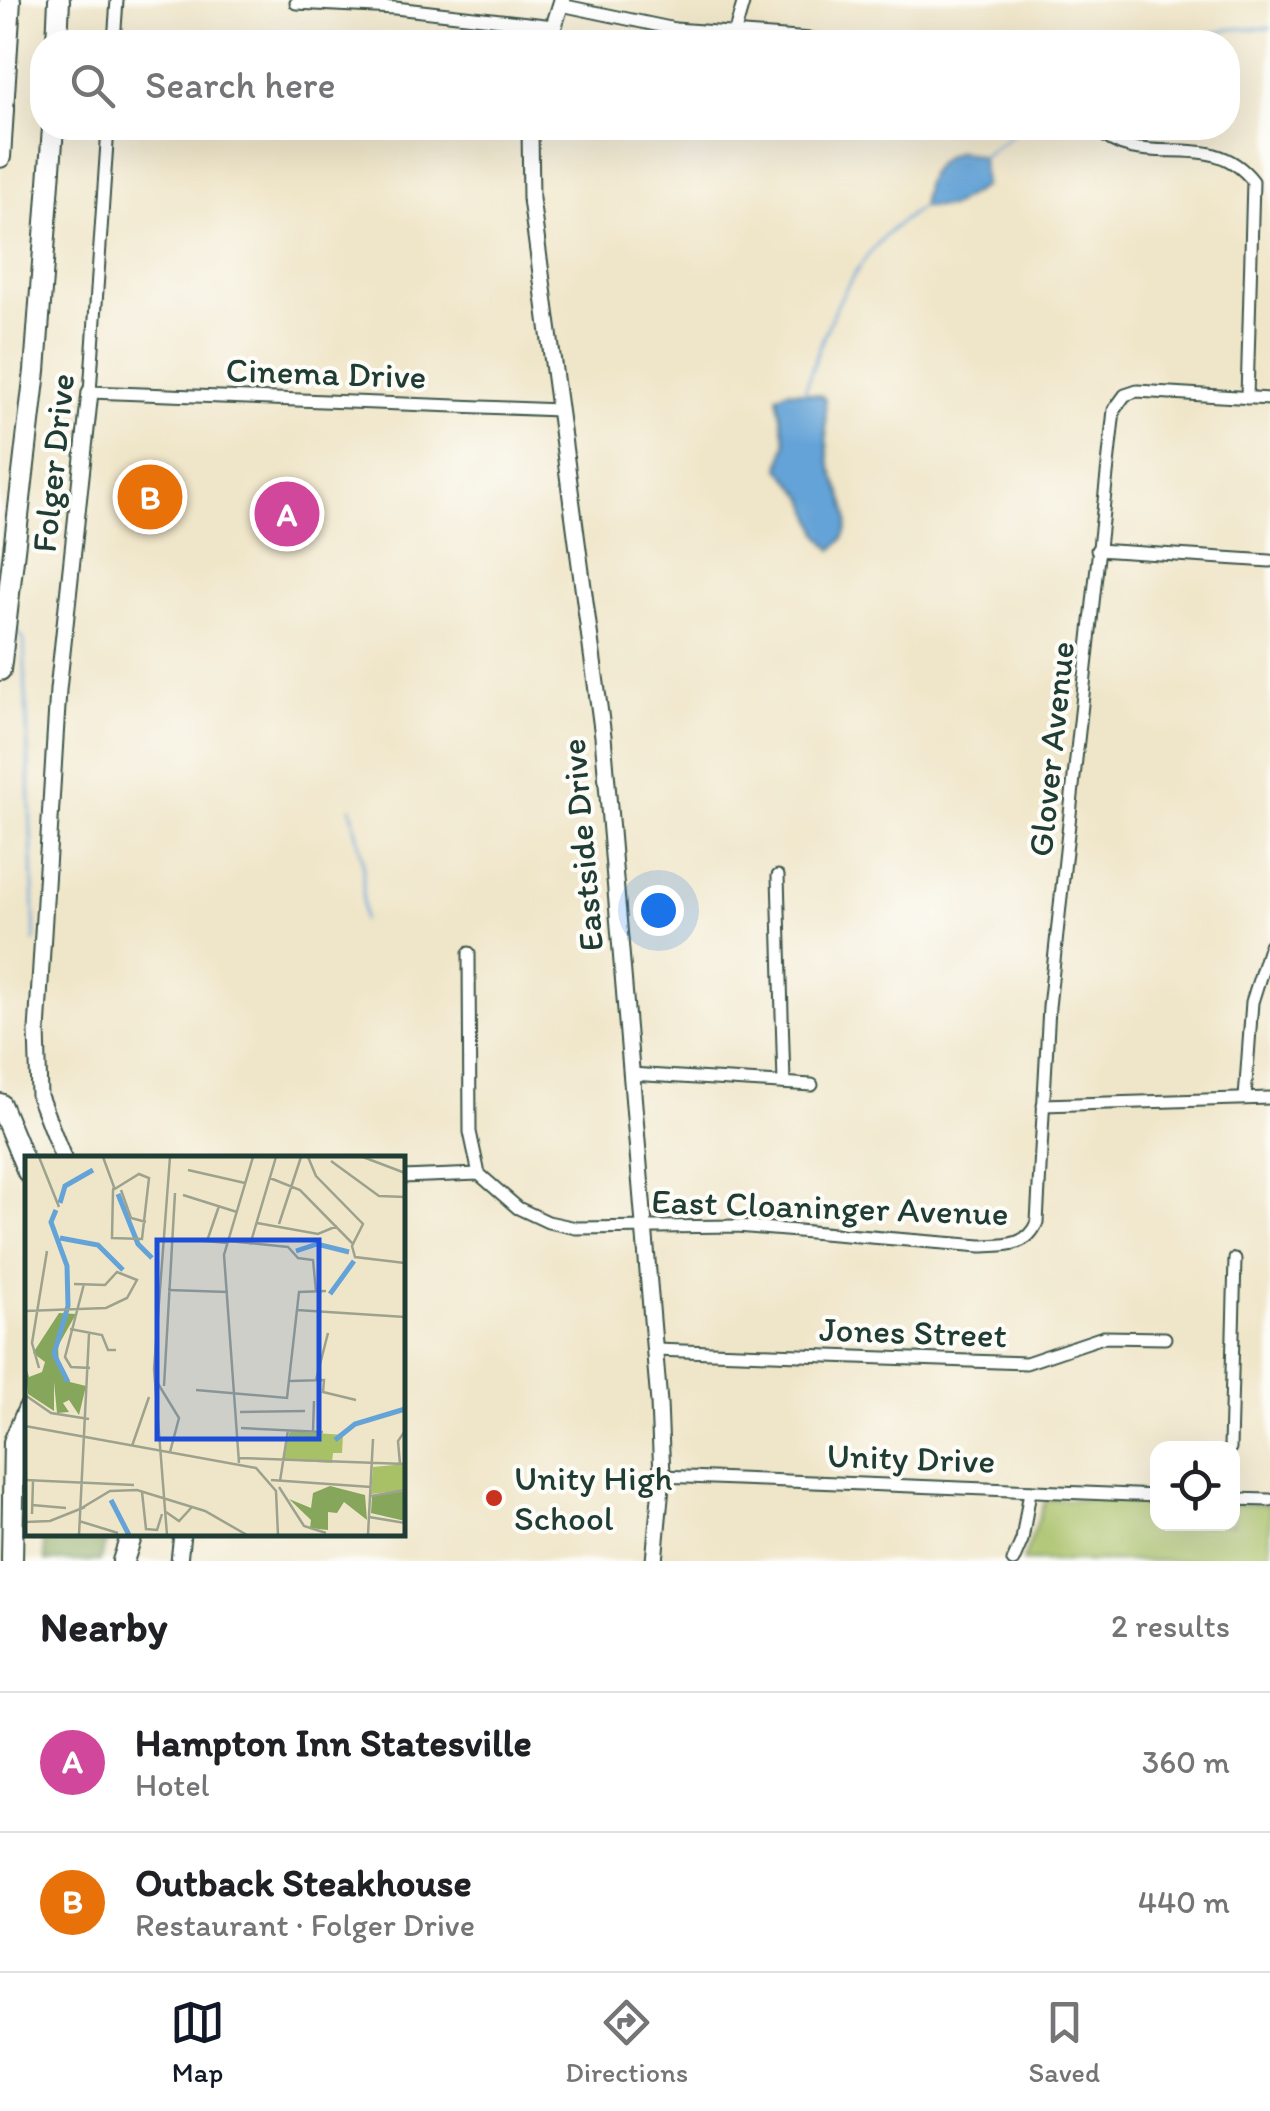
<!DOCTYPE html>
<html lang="en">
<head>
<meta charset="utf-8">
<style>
  :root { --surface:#fff; --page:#f2f2f2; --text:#202124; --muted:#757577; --line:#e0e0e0; --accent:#111827 }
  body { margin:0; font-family:Itim,sans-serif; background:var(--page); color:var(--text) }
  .controls { position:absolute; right:30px; bottom:30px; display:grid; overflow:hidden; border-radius:20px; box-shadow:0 10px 40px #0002 }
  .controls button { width:90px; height:90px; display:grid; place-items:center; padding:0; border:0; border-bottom:2px solid var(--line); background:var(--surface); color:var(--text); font:50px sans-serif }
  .you { position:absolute; left:658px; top:910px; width:35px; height:35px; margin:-25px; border:8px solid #fff; border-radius:50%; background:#1a73e8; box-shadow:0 0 0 15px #1a73e833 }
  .badge { display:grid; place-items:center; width:65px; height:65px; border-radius:50%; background:var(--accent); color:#fff; font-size:32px; font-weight:700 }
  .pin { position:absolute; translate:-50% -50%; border:5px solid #fff; box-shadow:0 2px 10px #0006 }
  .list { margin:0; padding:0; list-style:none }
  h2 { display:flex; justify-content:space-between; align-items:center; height:130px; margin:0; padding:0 40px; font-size:42px }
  h2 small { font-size:32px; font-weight:400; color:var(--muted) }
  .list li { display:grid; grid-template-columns:65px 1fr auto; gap:30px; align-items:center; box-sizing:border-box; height:140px; padding:0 40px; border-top:2px solid var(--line) }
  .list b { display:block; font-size:38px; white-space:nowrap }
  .list p { margin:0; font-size:32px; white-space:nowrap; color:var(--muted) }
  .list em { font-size:32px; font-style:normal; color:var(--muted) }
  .icon { flex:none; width:55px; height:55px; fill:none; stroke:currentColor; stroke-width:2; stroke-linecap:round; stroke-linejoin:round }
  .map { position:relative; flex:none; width:1270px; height:1561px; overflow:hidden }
  .search { position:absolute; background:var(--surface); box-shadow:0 10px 40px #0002; left:30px; right:30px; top:30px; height:110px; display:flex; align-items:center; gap:25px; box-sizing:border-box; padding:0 35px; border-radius:40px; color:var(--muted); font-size:38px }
  .sheet { height:410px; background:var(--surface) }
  nav { display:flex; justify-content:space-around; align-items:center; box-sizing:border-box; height:140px; border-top:2px solid var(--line); background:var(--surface); font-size:28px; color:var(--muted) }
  nav a { display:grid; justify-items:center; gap:5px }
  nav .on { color:var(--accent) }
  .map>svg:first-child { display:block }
  .green { fill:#a8c066; stroke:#647e4d; stroke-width:2.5 }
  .forest { fill:#86a65b; stroke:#527248; stroke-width:2.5 }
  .water { fill:#64a3d7; stroke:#427086; stroke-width:2.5 }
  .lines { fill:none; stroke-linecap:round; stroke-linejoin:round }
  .stream { stroke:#64a3d7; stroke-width:2.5 }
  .street-casing { stroke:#3e564a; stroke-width:15 }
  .secondary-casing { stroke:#3e564a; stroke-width:19 }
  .highway-casing { stroke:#3e564a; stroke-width:24 }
  .street { stroke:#fff; stroke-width:11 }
  .secondary { stroke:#fff; stroke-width:15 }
  .highway { stroke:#fff; stroke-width:20 }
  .poi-dot { fill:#c8321e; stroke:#fdfcf7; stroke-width:4 }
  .labels { text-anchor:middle; stroke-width:8; stroke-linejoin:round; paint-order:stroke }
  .street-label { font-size:35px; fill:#1f3d34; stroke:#fdfcf7 }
  .poi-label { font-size:35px; fill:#1f3d34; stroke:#fdfcf7; text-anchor:start }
  .inset-river { fill:none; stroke:#64a3d7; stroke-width:5 }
  .inset-road { fill:none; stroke:#9ca28d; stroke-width:2.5 }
  .view { fill:#1d4ed8; fill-opacity:0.15; stroke:#1d4ed8; stroke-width:5 }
  .inset-edge { fill:none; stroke:#1f3d34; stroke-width:5 }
</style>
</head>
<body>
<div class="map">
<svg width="1270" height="1561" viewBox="0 0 1270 1561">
  <rect width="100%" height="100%" fill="#fdfcf7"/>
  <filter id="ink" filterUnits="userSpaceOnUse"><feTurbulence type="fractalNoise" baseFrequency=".01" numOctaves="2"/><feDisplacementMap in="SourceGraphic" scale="20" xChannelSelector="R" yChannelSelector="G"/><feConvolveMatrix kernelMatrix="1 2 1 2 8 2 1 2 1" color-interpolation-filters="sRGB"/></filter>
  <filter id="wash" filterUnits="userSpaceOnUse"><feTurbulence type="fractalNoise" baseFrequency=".0048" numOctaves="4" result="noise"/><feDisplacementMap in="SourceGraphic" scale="40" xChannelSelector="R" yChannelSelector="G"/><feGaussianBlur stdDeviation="2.25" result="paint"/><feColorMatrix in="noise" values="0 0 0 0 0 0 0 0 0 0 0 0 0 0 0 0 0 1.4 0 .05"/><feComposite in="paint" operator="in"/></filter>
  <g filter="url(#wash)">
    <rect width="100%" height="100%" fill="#efe5c8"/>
    <polygon class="green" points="1046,1499 1157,1502 1158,1524 1232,1524 1233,1504 1270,1505 1270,1561 1023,1561"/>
    <polygon class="forest" points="43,1534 108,1534 100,1561 45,1561"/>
    <g class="water">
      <path d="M959,151l23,6 2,29 -34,21h-28c1,-25 10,-49 37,-56z"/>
      <path d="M788,390l34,6 3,4c1,21 0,43 5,64 8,30 35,60 2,86l-13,-16 -13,-35 -26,-31 6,-25 -9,-47z"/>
    </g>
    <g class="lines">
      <g class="stream">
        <polyline points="1178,42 1232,29 1270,28"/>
        <polyline points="982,157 1020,128"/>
        <path d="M804,394c22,-73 50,-146 118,-187"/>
        <polyline points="15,628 24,640 35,942"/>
        <polyline points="351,808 363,862 363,920"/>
      </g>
    </g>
  </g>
  <g filter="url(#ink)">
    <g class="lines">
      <defs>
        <g id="street">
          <polyline points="296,3 395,8 554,26"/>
          <polyline points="561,5 675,29 852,42"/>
          <polyline points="734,35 744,0"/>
          <polyline points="114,42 117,0"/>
          <polyline points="108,128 90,392 559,410"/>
          <path d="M1096,128c45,47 113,-4 157,53l-6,217"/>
          <polyline points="1097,550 1270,561"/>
          <polyline points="778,876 784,1083"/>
          <polyline points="469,953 470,1132 479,1174"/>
          <polyline points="630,1074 812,1085"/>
          <polyline points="1245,1098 1252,1002 1270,945"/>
          <polyline points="1043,1105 1270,1098"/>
          <path d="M402,1177l77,-3 39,34 30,14 28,6 161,-2 244,20c24,-1 46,1 56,-24l12,-215 65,-597 11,-15 12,-4 133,8"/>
          <polyline points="655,1350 1026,1363 1103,1337 1165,1338"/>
          <polyline points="1230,1448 1235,1259"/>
          <polyline points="662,1476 1158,1496"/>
          <polyline points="1232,1499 1270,1500"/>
          <polyline points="1013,1561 1022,1540 1030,1491"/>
        </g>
        <g id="secondary">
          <polyline points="549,42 562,0"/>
          <polyline points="530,128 531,199 603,736 659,1403 662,1476 654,1561"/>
          <polyline points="63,1158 39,1096 37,1031 58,690 90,392"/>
          <polyline points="179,1561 182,1534"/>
        </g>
        <g id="highway">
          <polyline points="57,42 59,0"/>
          <polyline points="0,157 10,0"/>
          <polyline points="0,670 35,371 53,128"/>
          <polyline points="0,1104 28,1172"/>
          <polyline points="12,1561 14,1442 28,1410"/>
          <polyline points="123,1561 132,1534"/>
        </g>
      </defs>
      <use href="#street" class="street-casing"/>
      <use href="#secondary" class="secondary-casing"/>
      <use href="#highway" class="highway-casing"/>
      <use href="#street" class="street"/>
      <use href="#secondary" class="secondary"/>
      <use href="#highway" class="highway"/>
    </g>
  </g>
  <circle class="poi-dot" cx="494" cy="1498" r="10"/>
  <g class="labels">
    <g class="street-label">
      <text transform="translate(326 373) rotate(2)" y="12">Cinema Drive</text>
      <text transform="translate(53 463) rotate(-84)" y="12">Folger Drive</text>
      <text transform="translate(1051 749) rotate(-84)" y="12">Glover Avenue</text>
      <text transform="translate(582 845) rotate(-95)" y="12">Eastside Drive</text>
      <text transform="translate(830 1207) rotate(2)" y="12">East Cloaninger Avenue</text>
      <text transform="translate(913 1332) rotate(2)" y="12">Jones Street</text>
      <text transform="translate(911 1458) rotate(2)" y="12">Unity Drive</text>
    </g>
    <g class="poi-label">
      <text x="514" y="1490">Unity High<tspan x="514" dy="40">School</tspan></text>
    </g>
  </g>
  <g transform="translate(25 1156)">
    <rect width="380" height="380" fill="#efe5c8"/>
    <path d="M265,275l53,4 -1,18h-9l-1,10 -50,-3zM380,308v26l-34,4 2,-27z" fill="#a8c066"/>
    <path d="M34,157l17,1 -18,32 1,21 11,15 16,4 -7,29 -10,-15 -6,3 6,9 -12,1 -3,-31v29l-26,-17 -3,-31 4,14 13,-5 3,-10 -12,-9zM305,330l35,9 2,25 -23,-18 -7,11 -9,-1v18l-18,-2 1,-8 -22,-21 22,9 2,-15zM380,335v30l-34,-8 1,-17z" fill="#86a65b"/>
    <path class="inset-river" d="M93,38l20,50 14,14M35,47l5,-17 28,-16M31,54l-5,12 16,44 1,40 -14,48 14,28M35,82l38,7 25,25M271,95l21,-7 32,8M305,138l24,-33M310,284l20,-16 50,-15M86,344l18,35"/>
    <path class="inset-road" d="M14,1l20,50M78,1l11,30 -1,3 -1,48 30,1 7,-61 -10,-4 -26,16M283,1l8,19 47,48 -11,22 3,11 50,6M338,1l42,16M306,5l48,35 26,1M163,14l57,13M245,22l30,12 53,54M96,34l10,28 15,4M158,39l54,17M232,67l61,11 19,-8M254,68l22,-67M170,84l32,3M182,85l12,-35M203,85l60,6 10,11 15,2 3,31M225,89l26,-88M59,128l-19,73 6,10 19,1M143,134l60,2M272,154l108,7M0,155l81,-3 21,-10 10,-18 -20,-8 -12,13 -31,-1M45,173l32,6 6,15h8M14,212l-7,-25 15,-92M291,224l12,-47M265,225l34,-1 -1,12 33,8M132,226l22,36 -9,34M139,230l11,-193M171,234l91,8 12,-106 27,-1M0,239l26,18 38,6M215,256l65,-1M0,270l231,42 20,23 2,44M216,272l82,4M288,275l1,-30M107,290l17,-49M214,302l166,6M214,307l-15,-208 29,-98M375,308l-2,-23 7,-10M0,324l109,5M246,324l100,7M255,325l8,-51M254,331l25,39 22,7M117,336l4,37 11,1 5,-16M346,340l34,-6M7,349l34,3M55,353l30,-18 27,-1 68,21 42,24M141,356l13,9 13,-14M7,358l1,-33M344,361l36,6M54,365l39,12M0,366l25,-1 35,-14M54,379l10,-201M142,379l-13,-166 16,-212M343,379l5,-96"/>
    <path class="view" d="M132,84h162v199h-162z"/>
    <rect width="380" height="380" class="inset-edge"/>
  </g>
</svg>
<div class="controls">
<button><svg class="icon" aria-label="locate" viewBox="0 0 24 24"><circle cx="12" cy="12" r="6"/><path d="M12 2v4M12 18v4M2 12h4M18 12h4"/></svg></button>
</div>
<div class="you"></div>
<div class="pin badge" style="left:287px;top:514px;background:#d1479c">A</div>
<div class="pin badge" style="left:150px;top:497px;background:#e8710a">B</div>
<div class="search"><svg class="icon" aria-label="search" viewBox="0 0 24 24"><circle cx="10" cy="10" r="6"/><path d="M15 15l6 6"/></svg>Search here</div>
</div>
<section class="sheet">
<h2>Nearby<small>2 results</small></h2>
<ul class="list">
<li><span class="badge" style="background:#d1479c">A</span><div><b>Hampton Inn Statesville</b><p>Hotel</p></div><em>360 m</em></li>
<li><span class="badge" style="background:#e8710a">B</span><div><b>Outback Steakhouse</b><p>Restaurant · Folger Drive</p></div><em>440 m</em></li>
</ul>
</section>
<nav>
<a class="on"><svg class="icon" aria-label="map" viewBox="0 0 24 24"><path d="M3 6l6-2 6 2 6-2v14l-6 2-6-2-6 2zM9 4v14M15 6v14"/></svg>Map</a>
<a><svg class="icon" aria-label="directions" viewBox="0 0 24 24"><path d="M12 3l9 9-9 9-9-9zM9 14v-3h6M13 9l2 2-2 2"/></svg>Directions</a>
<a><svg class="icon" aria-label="saved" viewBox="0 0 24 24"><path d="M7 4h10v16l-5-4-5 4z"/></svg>Saved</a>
</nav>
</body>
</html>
